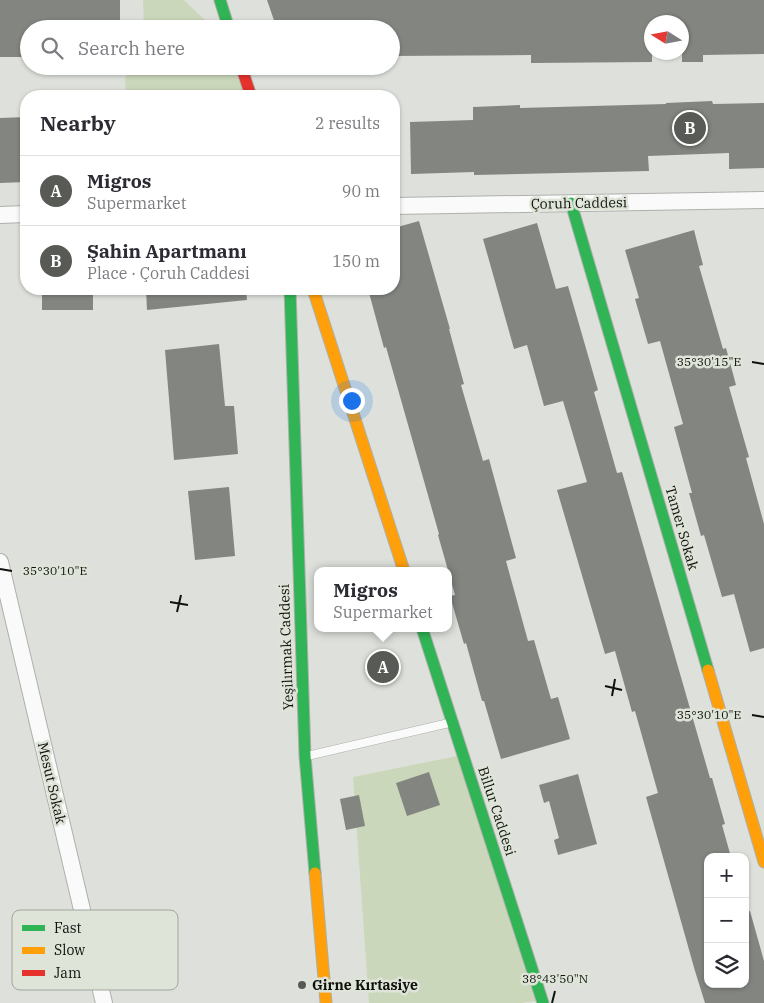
<!DOCTYPE html>
<html lang="en">
<head>
<meta charset="utf-8">
<style>
  :root { --surface:#fff; --page:#f2f2f3; --text:#2b2b33; --muted:#7c7c81; --line:#e1e1e2; --accent:#575a55 }
  body { margin:0; font-family:"IBM Plex Serif",serif; background:var(--page); color:var(--text) }
  .controls { position:absolute; right:15px; bottom:15px; display:grid; overflow:hidden; border-radius:10px; box-shadow:0 1px 4px #0004 }
  .controls button { width:45px; height:45px; display:grid; place-items:center; padding:0; border:0; border-bottom:1px solid var(--line); background:var(--surface); color:var(--text); font:25px sans-serif }
  .compass { position:absolute; left:644px; top:15px; width:45px; height:45px; border-radius:50%; background:var(--surface); box-shadow:0 1px 4px #0004; rotate:281deg }
  .you { position:absolute; left:351px; top:400px; width:18px; height:18px; margin:-12px; border:4px solid #fff; border-radius:50%; background:#1a73e8; box-shadow:0 0 0 8px #1a73e833 }
  .badge { display:grid; place-items:center; width:32px; height:32px; border-radius:50%; background:var(--accent); color:#fff; font-size:16px; font-weight:700 }
  .pin { position:absolute; translate:-50% -50%; border:2px solid #fff; box-shadow:0 1px 5px #0006 }
  .popup { position:absolute; left:314px; top:567px; width:138px; height:65px; box-sizing:border-box; display:grid; place-content:center; border-radius:10px; background:var(--surface); filter:drop-shadow(0 1px 4px #0005); font-size:16px; white-space:nowrap; color:var(--muted) }
  .popup b { font-size:19px; color:var(--text) }
  .popup::after { content:''; position:absolute; left:50%; top:100%; margin-left:-10px; border:10px solid transparent; border-top-color:var(--surface) }
  .list { margin:0; padding:0; list-style:none }
  h2 { display:flex; justify-content:space-between; align-items:center; height:65px; margin:0; padding:0 20px; font-size:21px }
  h2 small { font-size:16px; font-weight:400; color:var(--muted) }
  .list li { display:grid; grid-template-columns:32px 1fr auto; gap:15px; align-items:center; box-sizing:border-box; height:70px; padding:0 20px; border-top:1px solid var(--line) }
  .list b { display:block; font-size:19px; white-space:nowrap }
  .list p { margin:0; font-size:16px; white-space:nowrap; color:var(--muted) }
  .list em { font-size:16px; font-style:normal; color:var(--muted) }
  .icon { flex:none; width:28px; height:28px; fill:none; stroke:currentColor; stroke-width:2; stroke-linecap:round; stroke-linejoin:round }
  .map { position:relative; flex:none; width:764px; height:1003px; overflow:hidden }
  .search { position:absolute; background:var(--surface); box-shadow:0 1px 4px #0004; left:20px; top:20px; width:380px; height:55px; display:flex; align-items:center; gap:12px; box-sizing:border-box; padding:0 18px; border-radius:28px; color:var(--muted); font-size:19px }
  .panel { position:absolute; background:var(--surface); box-shadow:0 1px 4px #0004; left:20px; top:90px; width:380px; height:205px; border-radius:20px }
  .map>svg:first-child { display:block }
  .green { fill:#cbd7bb }
  .building { fill:#838581 }
  .lines { fill:none; stroke-linecap:round; stroke-linejoin:round }
  .lane-casing { stroke:#aeb0ac; stroke-width:9 }
  .street-casing { stroke:#aeb0ac; stroke-width:18 }
  .fast-casing { stroke:#aeb0ac; stroke-width:13 }
  .slow-casing { stroke:#aeb0ac; stroke-width:13 }
  .jam-casing { stroke:#aeb0ac; stroke-width:13 }
  .lane { stroke:#fafafa; stroke-width:8 }
  .street { stroke:#fafafa; stroke-width:16 }
  .fast { stroke:#30b455; stroke-width:11 }
  .slow { stroke:#ff9f0a; stroke-width:11 }
  .jam { stroke:#e5322d; stroke-width:11 }
  .ticks { fill:none; stroke:#0f110d; stroke-width:2 }
  .poi-dot { fill:#575a55; stroke:#dfe4d8; stroke-width:2 }
  .labels { text-anchor:middle; stroke-width:5; stroke-linejoin:round; paint-order:stroke }
  .street-label { font-size:14px; fill:#0f110d; stroke:#dfe4d8 }
  .poi-label { font-size:14px; font-weight:bold; fill:#0f110d; stroke:#dfe4d8; text-anchor:start }
  .key { fill:#dfe4d8; stroke:#a1a59b; stroke-width:1 }
  .key-label { font-size:14px; fill:#0f110d }
  .ticks-label { font-size:12px; text-anchor:middle; fill:#0f110d; stroke:#dfe4d8; stroke-width:5; stroke-linejoin:round; paint-order:stroke }
</style>
</head>
<body>
<div class="map">
<svg width="764" height="1003" viewBox="0 0 764 1003">
  <rect width="100%" height="100%" fill="#dee1db"/>
  <g class="green">
    <polygon points="143,0 184,0 214,29 144,29"/>
    <polygon points="133,66 239,66 247,96 126,96 125,78"/>
    <polygon points="467,754 542,1000 521,1003 369,1003 353,777"/>
  </g>
  <g class="building">
    <polygon points="0,0 120,0 120,29 29,29 29,57 0,57"/>
    <polygon points="267,0 764,0 764,54 703,55 703,62 682,62 682,22 652,22 652,62 531,63 531,55 391,56 391,29 277,29"/>
    <polygon points="712,101 713,104 764,103 764,168 729,169 729,153 648,156 649,171 474,175 474,172 411,174 410,122 473,120 473,107 520,105 520,108 666,104 666,103"/>
    <polygon points="26,117 26,182 0,183 0,118"/>
    <polygon points="419,221 450,329 449,329 464,384 461,385 483,461 489,459 516,558 506,561 528,641 534,640 551,699 558,697 570,739 501,759 484,701 482,701 466,643 464,644 450,596 455,595 438,535 439,534 386,347 384,348 368,289 394,289 394,228"/>
    <polygon points="537,223 556,289 568,286 598,390 594,392 617,473 622,472 710,778 712,778 725,824 722,825 731,857 708,857 708,984 745,984 745,912 750,911 764,961 764,1003 705,1003 695,971 646,797 658,793 635,711 632,712 615,651 605,654 557,490 587,482 563,401 544,406 527,345 514,349 483,239"/>
    <polygon points="694,230 703,265 699,266 723,349 726,348 736,385 729,387 749,457 746,458 764,524 764,648 750,652 734,594 722,597 704,535 701,536 689,493 692,493 674,427 683,424 660,341 648,344 635,299 639,298 625,250"/>
    <rect x="42" y="289" width="51" height="21"/>
    <polygon points="146,289 246,289 247,300 147,310"/>
    <polygon points="219,344 225,406 234,406 238,454 174,460 165,350"/>
    <polygon points="229,487 235,556 195,560 188,491"/>
    <polygon points="429,772 440,805 407,816 396,783"/>
    <polygon points="578,774 597,844 558,855 554,840 559,838 549,801 544,803 539,785"/>
    <polygon points="359,795 365,826 346,830 340,799"/>
  </g>
  <g class="lines">
    <defs>
      <polyline id="lane" points="307,756 449,723"/>
      <g id="street">
        <polyline points="394,206 764,200"/>
        <polyline points="0,215 26,214"/>
        <polyline points="0,562 104,1003"/>
      </g>
      <g id="fast">
        <polyline points="220,0 229,29"/>
        <polyline points="571,203 708,670"/>
        <polyline points="290,289 305,756 315,873"/>
        <polyline points="422,628 543,1003"/>
      </g>
      <g id="slow">
        <polyline points="313,289 404,571"/>
        <polyline points="708,670 764,862"/>
        <polyline points="315,873 326,1003"/>
      </g>
      <polyline id="jam" points="241,66 251,96"/>
    </defs>
    <use href="#lane" class="lane-casing"/>
    <use href="#street" class="street-casing"/>
    <use href="#fast" class="fast-casing"/>
    <use href="#slow" class="slow-casing"/>
    <use href="#jam" class="jam-casing"/>
    <use href="#lane" class="lane"/>
    <use href="#street" class="street"/>
    <use href="#fast" class="fast"/>
    <use href="#slow" class="slow"/>
    <use href="#jam" class="jam"/>
  </g>
  <path class="ticks" d="M752,362l12,2M0,569l12,2M170,602l18,3M177,612l4,-17M605,686l17,4M612,696l3,-17M752,715l12,2M552,1003l3,-12"/>
  <circle class="poi-dot" cx="302" cy="985" r="5"/>
  <g class="labels">
    <g class="street-label">
      <text transform="translate(579 203) rotate(-1)" y="5">Çoruh Caddesi</text>
      <text transform="translate(682 528) rotate(74)" y="5">Tamer Sokak</text>
      <text transform="translate(286 647) rotate(-92)" y="5">Yeşilırmak Caddesi</text>
      <text transform="translate(52 783) rotate(77)" y="5">Mesut Sokak</text>
      <text transform="translate(497 811) rotate(72)" y="5">Billur Caddesi</text>
    </g>
    <g class="poi-label">
      <text x="312" y="990">Girne Kırtasiye</text>
    </g>
  </g>
  <rect x="12" y="910" width="166" height="80" rx="8" class="key"/>
  <rect x="22" y="925" width="23" height="6" fill="#30b455"/>
  <rect x="22" y="947" width="23" height="7" fill="#ff9f0a"/>
  <rect x="22" y="970" width="23" height="6" fill="#e5322d"/>
  <g class="key-label">
    <text x="54" y="933">Fast</text>
    <text x="54" y="955">Slow</text>
    <text x="54" y="978">Jam</text>
  </g>
  <g class="ticks-label">
    <text x="709" y="366">35°30'15"E</text>
    <text x="55" y="575">35°30'10"E</text>
    <text x="709" y="719">35°30'10"E</text>
    <text x="555" y="983">38°43'50"N</text>
  </g>
</svg>
<div class="controls">
<button>+</button>
<button>−</button>
<button><svg class="icon" aria-label="layers" viewBox="0 0 24 24"><path d="M12 4l9 5-9 5-9-5zM3 14l9 5 9-5"/></svg></button>
</div>
<svg class="compass" viewBox="-18 -18 36 36"><path d="M0-13l5 13h-10z" fill="#e53935"/><path d="M0 13l5-13h-10z" fill="#7c7c81"/></svg>
<div class="you"></div>
<div class="pin badge" style="left:383px;top:667px">A</div>
<div class="popup"><b>Migros</b>Supermarket</div>
<div class="pin badge" style="left:690px;top:128px">B</div>
<div class="search"><svg class="icon" aria-label="search" viewBox="0 0 24 24"><circle cx="10" cy="10" r="6"/><path d="M15 15l6 6"/></svg>Search here</div>
<section class="panel">
<h2>Nearby<small>2 results</small></h2>
<ul class="list">
<li><span class="badge">A</span><div><b>Migros</b><p>Supermarket</p></div><em>90 m</em></li>
<li><span class="badge">B</span><div><b>Şahin Apartmanı</b><p>Place · Çoruh Caddesi</p></div><em>150 m</em></li>
</ul>
</section>
</div>
</body>
</html>
